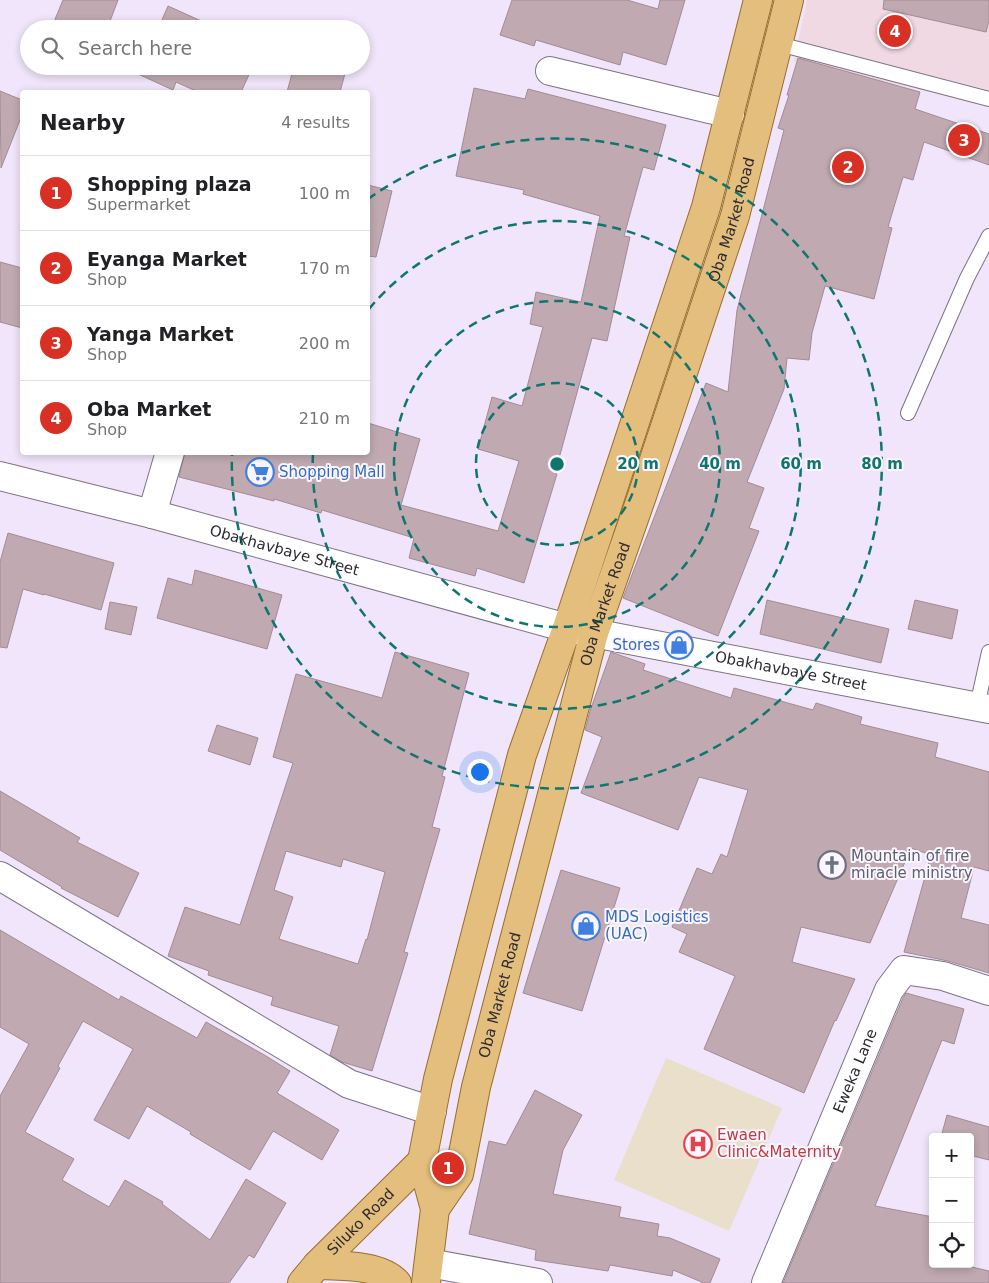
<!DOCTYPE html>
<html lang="en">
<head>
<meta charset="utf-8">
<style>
  :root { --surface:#fff; --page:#f2f2f2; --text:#202124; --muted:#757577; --line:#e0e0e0; --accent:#d93025 }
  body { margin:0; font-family:"DejaVu Sans",sans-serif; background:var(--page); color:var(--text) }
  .controls { position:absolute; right:15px; bottom:15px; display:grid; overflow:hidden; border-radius:5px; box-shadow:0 2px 8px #0003 }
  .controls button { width:45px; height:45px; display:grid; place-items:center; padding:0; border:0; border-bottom:1px solid var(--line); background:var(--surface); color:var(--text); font:25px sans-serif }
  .you { position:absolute; left:479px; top:771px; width:18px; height:18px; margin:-12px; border:4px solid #fff; border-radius:50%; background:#1a73e8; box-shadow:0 0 0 8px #1a73e833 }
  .badge { display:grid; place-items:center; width:32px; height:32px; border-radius:50%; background:var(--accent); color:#fff; font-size:16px; font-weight:700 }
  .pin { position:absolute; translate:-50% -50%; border:2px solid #fff; box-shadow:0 1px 5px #0006 }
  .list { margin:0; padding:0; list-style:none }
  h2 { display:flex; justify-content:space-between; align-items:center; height:65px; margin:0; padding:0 20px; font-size:21px }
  h2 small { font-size:16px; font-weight:400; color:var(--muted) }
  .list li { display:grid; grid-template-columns:32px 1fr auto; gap:15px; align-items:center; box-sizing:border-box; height:75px; padding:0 20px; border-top:1px solid var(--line) }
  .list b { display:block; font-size:19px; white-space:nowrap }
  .list p { margin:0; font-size:16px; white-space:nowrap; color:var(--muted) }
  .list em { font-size:16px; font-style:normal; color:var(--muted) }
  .icon { flex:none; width:28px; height:28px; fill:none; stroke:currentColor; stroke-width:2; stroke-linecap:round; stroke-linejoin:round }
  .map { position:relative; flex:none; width:989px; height:1283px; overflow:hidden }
  .search { position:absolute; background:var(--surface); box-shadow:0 2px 8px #0003; left:20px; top:20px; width:350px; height:55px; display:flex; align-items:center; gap:12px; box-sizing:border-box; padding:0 18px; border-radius:28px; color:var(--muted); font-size:19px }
  .panel { position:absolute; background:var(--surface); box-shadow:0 2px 8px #0003; left:20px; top:90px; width:350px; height:365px; border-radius:5px }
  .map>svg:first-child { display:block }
  .commercial { fill:#f1d9e3 }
  .medical { fill:#e9dfca }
  .building { fill:#c0a9b1; stroke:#a28b94; fill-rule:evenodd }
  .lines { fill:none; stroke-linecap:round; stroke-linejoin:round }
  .lane-casing { stroke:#7c7284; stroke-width:16 }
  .street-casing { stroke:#7c7284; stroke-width:30 }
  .primary-casing { stroke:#986e2a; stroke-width:30 }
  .lane { stroke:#fff; stroke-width:14 }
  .street { stroke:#fff; stroke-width:28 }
  .primary { stroke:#e3be7d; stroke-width:28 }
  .ring { fill:none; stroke:#0f766e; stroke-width:2.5; stroke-dasharray:9 6 }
  .labels { text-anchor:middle; stroke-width:4; stroke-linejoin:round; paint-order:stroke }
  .street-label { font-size:15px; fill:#2e2a31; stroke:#faf5fe }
  .shop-label { font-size:15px; fill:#366cbe; stroke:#faf5fe; text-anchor:start }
  .worship-label { font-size:15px; fill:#5b616d; stroke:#faf5fe; text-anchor:start }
  .health-label { font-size:15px; fill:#be3a42; stroke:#faf5fe; text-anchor:start }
  .centre { fill:#0f766e; stroke:#faf5fe; stroke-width:2.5 }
  .ring-label { font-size:15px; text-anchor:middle; font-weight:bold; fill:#0f766e; stroke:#faf5fe; stroke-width:4; stroke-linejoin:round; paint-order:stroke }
</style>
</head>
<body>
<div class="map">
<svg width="989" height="1283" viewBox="0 0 989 1283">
  <rect width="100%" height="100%" fill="#f0e5fa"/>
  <polygon class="commercial" points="807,0 989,0 989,105 794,61"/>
  <polygon class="medical" points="666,1058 782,1108 729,1231 614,1180"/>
  <g class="building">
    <polygon points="63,0 118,0 107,29 51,29"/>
    <polygon points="512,0 627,0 658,9 660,0 685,0 666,65 623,52 620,65 536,40 534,46 500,35"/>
    <polygon points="884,0 989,0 989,21 986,32 883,9"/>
    <polygon points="168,6 219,29 158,29"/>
    <polygon points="798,58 920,92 915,109 989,134 989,165 924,142 913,180 903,177 888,227 892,228 874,299 825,286 812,333 809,360 787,358 784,389 747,482 764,488 749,528 759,531 718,636 623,598 706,383 728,392 737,310 784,130 778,128 789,95 787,95"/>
    <polygon points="142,66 253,66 241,92 198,92 176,82 173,90 138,74"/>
    <polygon points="294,66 347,66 340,92 287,92"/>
    <polygon points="474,88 525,99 528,89 666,125 654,170 643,167 624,236 630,237 607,341 592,338 555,473 557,474 524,583 477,568 475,576 409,558 414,538 322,510 321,513 274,499 274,501 179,477 185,452 368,452 368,423 420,439 401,505 498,531 519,461 478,449 492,397 522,406 543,327 530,324 536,292 581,302 600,216 523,194 524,190 456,176"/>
    <polygon points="0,91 22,100 22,115 1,168"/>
    <polygon points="368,185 392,191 376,257 368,256"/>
    <polygon points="0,262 22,268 22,328 0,322"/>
    <polygon points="8,533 114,563 101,610 44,594 44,595 23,589 7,648 0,647 0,562"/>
    <polygon points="195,570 282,595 267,649 157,618 168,578 192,585"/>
    <polygon points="767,600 889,629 881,663 760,634"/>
    <polygon points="915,600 958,610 952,639 908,629"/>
    <polygon points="110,602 137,607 131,635 105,629"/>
    <path d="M395,652l74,21 -27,103 3,1 -13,50 8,2 -36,123 4,1 -36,118 -30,-9 -12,-7 9,-29 -68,-21 2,-8 -65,-22 1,-4 -41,-15 17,-49 55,18 53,-162 -20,-6 23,-83 86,24zM286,851l55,16 2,-8 42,13 -18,68 -1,-1 -8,25 -79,-25 14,-42 -19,-7z"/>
    <polygon points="611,652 645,664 643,670 731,698 734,688 813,710 816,703 862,717 860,724 938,743 935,757 989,772 989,871 974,867 961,918 989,925 989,973 948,961 904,952 931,855 911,848 870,943 801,927 792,962 855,979 836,1021 835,1020 804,1093 704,1049 735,976 679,952 687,934 672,927 697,868 712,874 721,854 727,857 748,790 699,777 678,830 581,793 602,737 585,730 590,711"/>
    <polygon points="217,725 258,738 250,765 208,751"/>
    <polygon points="0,791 80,838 77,842 139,873 118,917 61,888 62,887 0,850"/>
    <polygon points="561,870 620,888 582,1011 523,993"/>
    <polygon points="0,930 119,1000 121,996 197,1038 206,1022 266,1056 290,1071 277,1093 339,1130 322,1160 273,1131 250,1170 190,1134 191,1132 147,1106 129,1139 94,1120 133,1049 83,1021 58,1066 60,1068 25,1132 74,1159 62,1180 109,1207 125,1180 163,1202 162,1204 210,1240 246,1179 286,1203 254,1258 249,1255 229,1283 0,1283 0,1096 29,1044 0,1027"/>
    <polygon points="906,993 964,1009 954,1044 942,1040 875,1206 933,1217 933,1264 959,1264 989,1271 989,1283 783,1283 903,998"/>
    <polygon points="535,1090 582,1115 563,1150 553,1194 621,1207 619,1217 659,1224 657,1236 670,1238 720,1259 710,1283 704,1283 673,1270 672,1276 610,1265 608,1271 535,1260 536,1250 469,1234 489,1141 506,1145"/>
    <polygon points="947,1115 989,1127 989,1160 973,1156 970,1166 970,1137 941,1137"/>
  </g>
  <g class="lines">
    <defs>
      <g id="lane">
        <polyline points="779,44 989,99"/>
        <polyline points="908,413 967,278 989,236"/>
        <polyline points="977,706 989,652"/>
      </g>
      <g id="street">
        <polyline points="550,71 730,114"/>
        <path id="s1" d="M0,476l152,38 415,114 422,81"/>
        <polyline points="152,514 170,452"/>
        <polyline points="0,876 349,1084 432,1111"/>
        <polyline points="429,1263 538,1283"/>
        <path id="s2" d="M766,1283l123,-293 15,-20 39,6 46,15"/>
      </g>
      <g id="primary">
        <path id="s3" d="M435,1209l24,-35 17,-87 118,-454 48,-137 93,-280 54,-216"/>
        <path d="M317,1265c24,1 63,-1 80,18"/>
        <path id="s4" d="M302,1283l15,-18 105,-104"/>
        <polyline points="426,1283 435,1209 422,1161 438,1079 522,755 567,628 706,207 758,0"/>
      </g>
    </defs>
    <use href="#lane" class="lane-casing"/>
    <use href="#street" class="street-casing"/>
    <use href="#primary" class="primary-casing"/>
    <use href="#lane" class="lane"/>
    <use href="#street" class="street"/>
    <use href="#primary" class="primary"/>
  </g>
  <g class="ring">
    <circle cx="557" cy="464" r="81"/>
    <circle cx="557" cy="464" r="163"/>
    <path d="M369 309A244 244 0 1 1 313 453"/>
    <path d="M368 199A325 325 0 1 1 232 453"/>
  </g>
  <defs>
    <symbol id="supermarket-ring" viewBox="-11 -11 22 22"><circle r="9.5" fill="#faf5fe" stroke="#3f7fe0" stroke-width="1.5"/><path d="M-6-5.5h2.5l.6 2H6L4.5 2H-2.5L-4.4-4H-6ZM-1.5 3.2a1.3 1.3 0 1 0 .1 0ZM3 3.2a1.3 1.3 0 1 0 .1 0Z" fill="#3f7fe0"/></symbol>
    <symbol id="shop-ring" viewBox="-11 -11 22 22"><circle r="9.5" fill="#faf5fe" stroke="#3f7fe0" stroke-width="1.5"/><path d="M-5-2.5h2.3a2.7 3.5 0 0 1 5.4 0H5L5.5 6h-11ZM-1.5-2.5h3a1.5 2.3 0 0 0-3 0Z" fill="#3f7fe0"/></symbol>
    <symbol id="church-ring" viewBox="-11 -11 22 22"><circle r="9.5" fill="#faf5fe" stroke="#6b7280" stroke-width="1.5"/><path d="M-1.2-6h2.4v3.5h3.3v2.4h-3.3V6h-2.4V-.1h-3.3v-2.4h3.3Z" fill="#6b7280"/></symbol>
    <symbol id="hospital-ring" viewBox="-11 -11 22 22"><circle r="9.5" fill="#faf5fe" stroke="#e0444e" stroke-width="1.5"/><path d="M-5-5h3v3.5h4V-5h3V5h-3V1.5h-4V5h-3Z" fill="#e0444e"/></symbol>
  </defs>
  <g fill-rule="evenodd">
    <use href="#supermarket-ring" x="244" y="456" width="32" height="32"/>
    <use href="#shop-ring" x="663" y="629" width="32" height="32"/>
    <use href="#church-ring" x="816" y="849" width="32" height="32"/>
    <use href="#shop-ring" x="570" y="910" width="32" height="32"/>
    <use href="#hospital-ring" x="682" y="1128" width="32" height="32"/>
  </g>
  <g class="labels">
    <g class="street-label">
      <text dy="5" stroke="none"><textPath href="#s3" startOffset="1036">Oba Market Road</textPath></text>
      <text dy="5" stroke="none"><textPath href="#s1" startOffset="294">Obakhavbaye Street</textPath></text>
      <text dy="5" stroke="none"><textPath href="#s3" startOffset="631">Oba Market Road</textPath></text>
      <text dy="5" stroke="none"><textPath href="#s1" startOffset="815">Obakhavbaye Street</textPath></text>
      <text dy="5" stroke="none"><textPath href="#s3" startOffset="226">Oba Market Road</textPath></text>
      <text dy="5" stroke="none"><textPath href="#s2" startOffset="230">Eweka Lane</textPath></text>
      <text dy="5" stroke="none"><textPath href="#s4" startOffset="85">Siluko Road</textPath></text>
    </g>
    <g class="shop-label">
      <text x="279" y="477">Shopping Mall</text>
      <text x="660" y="650" text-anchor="end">Stores</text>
      <text x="605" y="922">MDS Logistics<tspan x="605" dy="17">(UAC)</tspan></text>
    </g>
    <g class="worship-label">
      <text x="851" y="861">Mountain of fire<tspan x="851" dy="17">miracle ministry</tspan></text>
    </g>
    <g class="health-label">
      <text x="717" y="1140">Ewaen<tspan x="717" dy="17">Clinic&amp;Maternity</tspan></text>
    </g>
  </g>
  <circle cx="557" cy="464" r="8" class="centre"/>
  <g class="ring-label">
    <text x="638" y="469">20 m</text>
    <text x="720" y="469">40 m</text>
    <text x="801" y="469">60 m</text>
    <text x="882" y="469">80 m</text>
  </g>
</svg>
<div class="controls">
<button>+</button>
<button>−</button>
<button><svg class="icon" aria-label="locate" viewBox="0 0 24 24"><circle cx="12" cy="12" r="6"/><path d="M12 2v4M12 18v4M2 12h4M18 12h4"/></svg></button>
</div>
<div class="you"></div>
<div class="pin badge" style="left:448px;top:1168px">1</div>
<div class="pin badge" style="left:848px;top:167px">2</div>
<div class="pin badge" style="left:964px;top:140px">3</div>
<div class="pin badge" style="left:895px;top:31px">4</div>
<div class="search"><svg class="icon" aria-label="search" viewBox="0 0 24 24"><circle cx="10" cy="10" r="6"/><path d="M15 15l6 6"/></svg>Search here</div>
<section class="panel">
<h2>Nearby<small>4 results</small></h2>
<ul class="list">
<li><span class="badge">1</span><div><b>Shopping plaza</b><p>Supermarket</p></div><em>100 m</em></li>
<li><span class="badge">2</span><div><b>Eyanga Market</b><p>Shop</p></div><em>170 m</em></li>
<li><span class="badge">3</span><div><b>Yanga Market</b><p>Shop</p></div><em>200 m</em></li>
<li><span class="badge">4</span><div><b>Oba Market</b><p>Shop</p></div><em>210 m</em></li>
</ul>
</section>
</div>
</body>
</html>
